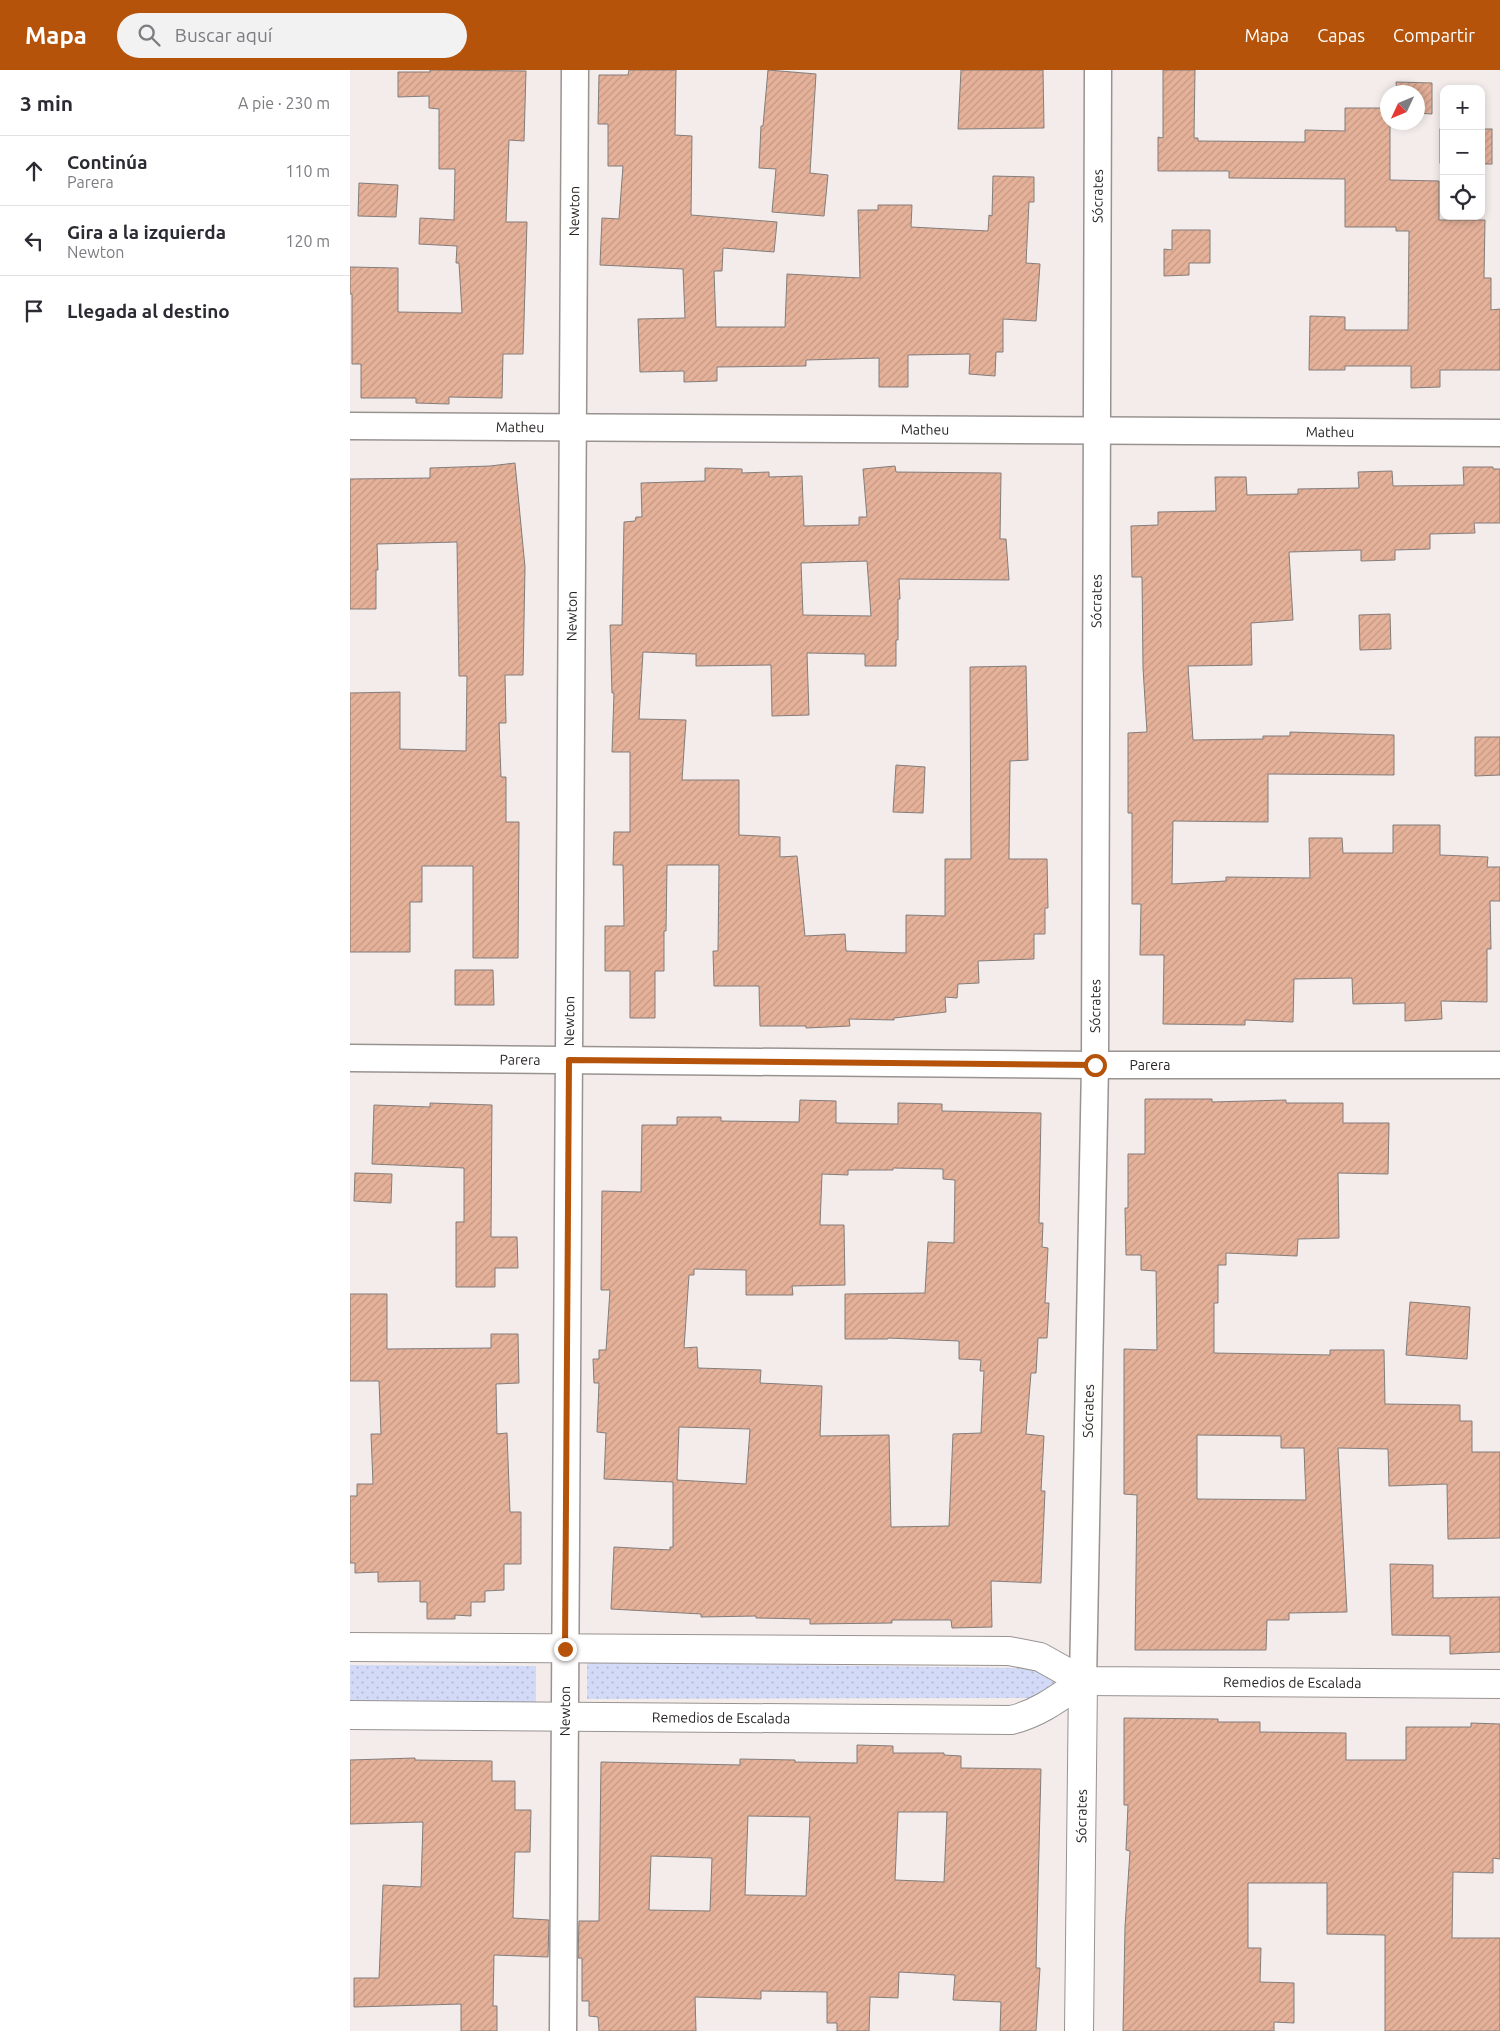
<!DOCTYPE html>
<html lang="es">
<head>
<meta charset="utf-8">
<style>
  :root { --surface:#fff; --page:#f2f2f3; --text:#2b2b33; --muted:#7c7c81; --line:#e1e1e2; --accent:#b45309 }
  body { margin:0; font-family:Ubuntu,sans-serif; background:var(--page); color:var(--text) }
  .controls { position:absolute; right:15px; top:15px; display:grid; overflow:hidden; border-radius:10px; box-shadow:0 2px 8px #0003 }
  .controls button { width:45px; height:45px; display:grid; place-items:center; padding:0; border:0; border-bottom:1px solid var(--line); background:var(--surface); color:var(--text); font:25px sans-serif }
  .compass { position:absolute; left:1030px; top:15px; width:45px; height:45px; border-radius:50%; background:var(--surface); box-shadow:0 2px 8px #0003; rotate:226deg }
  .stop { position:absolute; width:15px; height:15px; margin:-11px; border:4px solid #b45309; border-radius:50%; background:#fff }
  .stop.end { background:#b45309; border-color:#fff; box-shadow:0 1px 5px #0008 }
  .list { margin:0; padding:0; list-style:none }
  h2 { display:flex; justify-content:space-between; align-items:center; height:65px; margin:0; padding:0 20px; font-size:21px }
  h2 small { font-size:16px; font-weight:400; color:var(--muted) }
  .list li { display:grid; grid-template-columns:32px 1fr auto; gap:15px; align-items:center; box-sizing:border-box; height:70px; padding:0 20px; border-top:1px solid var(--line) }
  .list b { display:block; font-size:19px; white-space:nowrap }
  .list p { margin:0; font-size:16px; white-space:nowrap; color:var(--muted) }
  .list em { font-size:16px; font-style:normal; color:var(--muted) }
  .icon { flex:none; width:28px; height:28px; fill:none; stroke:currentColor; stroke-width:2; stroke-linecap:round; stroke-linejoin:round }
  .map { position:relative; flex:none; width:1150px; height:1961px; overflow:hidden }
  header { display:flex; align-items:center; gap:30px; box-sizing:border-box; height:70px; padding:0 25px; background:var(--accent); color:#fff }
  header strong { font-size:24px }
  nav { display:flex; gap:28px; margin-inline-start:auto; font-size:18px }
  .search { width:350px; height:45px; background:var(--page); display:flex; align-items:center; gap:12px; box-sizing:border-box; padding:0 18px; border-radius:28px; color:var(--muted); font-size:19px }
  main { display:flex }
  aside { flex:1; background:var(--surface) }
  .map>svg:first-child { display:block }
  .grass { fill:url(#grass-dots) }
  .building { fill:url(#building-hatch); stroke:#837d7b; fill-rule:evenodd }
  .lines { fill:none; stroke-linecap:round; stroke-linejoin:round }
  .street-casing { stroke:#999390; stroke-width:29 }
  .secondary-casing { stroke:#999390; stroke-width:30 }
  .street { stroke:#fff; stroke-width:26 }
  .secondary { stroke:#fff; stroke-width:28 }
  .route { stroke:#b45309; stroke-width:6 }
  .labels { text-anchor:middle; stroke-width:4.5; stroke-linejoin:round; paint-order:stroke }
  .street-label { font-size:14px; fill:#282524; stroke:#fff }
</style>
</head>
<body>
<header>
<strong>Mapa</strong>
<div class="search"><svg class="icon" aria-label="search" viewBox="0 0 24 24"><circle cx="10" cy="10" r="6"/><path d="M15 15l6 6"/></svg>Buscar aquí</div>
<nav><a>Mapa</a><a>Capas</a><a>Compartir</a></nav>
</header>
<main>
<aside>
<h2>3 min<small>A pie · 230 m</small></h2>
<ul class="list">
<li><svg class="icon" aria-label="ahead" viewBox="0 0 24 24"><path d="M12 20V5M6 11l6-6 6 6"/></svg><div><b>Continúa</b><p>Parera</p></div><em>110 m</em></li>
<li><svg class="icon" aria-label="left" viewBox="0 0 24 24"><path d="M17 20v-9H6M10 6l-5 5 5 5"/></svg><div><b>Gira a la izquierda</b><p>Newton</p></div><em>120 m</em></li>
<li><svg class="icon" aria-label="arrive" viewBox="0 0 24 24"><path d="M6 21V4h12l-3 4 3 4H6"/></svg><div><b>Llegada al destino</b></div></li>
</ul>
</aside>
<div class="map">
<svg width="1150" height="1961" viewBox="0 0 1150 1961">
  <defs>
    <pattern id="grass-dots" width="8" height="8" patternUnits="userSpaceOnUse" patternTransform="scale(1.25)"><rect width="8" height="8" fill="#d2daf8"/><path d="M2 2h.1M6 6h.1" fill="none" stroke="#b4bbd4" stroke-width="1.8" stroke-linecap="round"/></pattern>
    <pattern id="building-hatch" width="6" height="6" patternUnits="userSpaceOnUse" patternTransform="scale(1.25)"><rect width="6" height="6" fill="#e5b199"/><path d="M-1 1l2-2M0 6l6-6M5 7l2-2" fill="none" stroke="#c49884"/></pattern>
  </defs>
  <rect width="100%" height="100%" fill="#f3ecea"/>
  <g class="grass">
    <polygon points="237,1592 677,1598 710,1609 685,1628 237,1629"/>
    <polygon points="0,1595 186,1596 186,1634 0,1634"/>
  </g>
  <g class="building">
    <polygon points="80,0 176,1 174,71 159,70 156,152 177,152 173,284 153,284 152,328 99,327 99,334 66,333 66,328 11,328 11,294 2,294 2,224 0,224 0,197 48,198 48,242 112,243 109,193 106,193 107,176 69,174 70,148 104,150 105,99 89,99 89,39 79,38 79,26 48,27 48,2 80,2"/>
    <polygon points="279,0 326,0 325,65 342,66 341,145 427,152 424,182 373,178 372,201 364,201 366,257 435,257 437,204 510,208 508,140 528,140 528,135 562,135 561,157 638,161 639,145 642,146 643,106 684,107 684,132 679,132 676,193 690,194 686,251 653,249 653,282 646,282 645,306 619,304 620,284 558,285 558,317 529,317 529,288 456,290 456,296 367,297 367,311 334,312 334,301 290,302 288,249 335,248 333,199 250,195 252,148 269,149 273,96 258,96 258,54 248,54 249,5 278,5"/>
    <polygon points="418,0 466,4 460,103 478,105 474,146 422,142 426,99 409,98 411,56 413,56"/>
    <polygon points="611,0 693,0 694,58 608,59"/>
    <polygon points="813,0 845,0 844,68 848,68 848,71 955,72 955,60 995,61 995,38 1038,38 1038,52 1040,52 1040,110 1089,111 1089,150 1135,150 1134,208 1141,208 1141,240 1150,239 1150,300 1090,300 1090,317 1061,318 1061,296 995,296 995,300 959,300 960,246 995,247 995,260 1058,260 1059,161 1046,161 1046,157 995,157 995,109 879,108 879,101 808,101 808,67 813,68"/>
    <polygon points="1046,12 1082,13 1082,44 1068,43 1068,22 1047,22"/>
    <rect x="1090" y="59" width="4" height="34"/>
    <rect x="1131" y="59" width="11" height="35"/>
    <polygon points="9,113 48,115 46,147 8,146"/>
    <polygon points="822,160 860,160 860,193 839,193 839,205 814,206 814,179 822,180"/>
    <polygon points="165,393 175,497 173,605 155,605 156,653 149,653 151,707 156,707 156,752 169,752 168,888 123,888 123,796 72,796 72,832 60,832 60,882 0,882 0,623 50,622 50,679 116,681 117,606 109,606 107,472 27,474 28,500 26,500 26,539 0,539 0,409 80,408 80,398 140,396"/>
    <path d="M545,396l1,6 105,1 -1,66h6l3,41 -110,-1 1,20h-2v41h-2v26h-31v-12l-58,-1 2,62 -37,1 -1,-51 -75,1v-12l-53,-2 -4,67 47,1 -4,60h57v55l41,2v20l17,-1 8,80 40,-2 1,17 60,2v-38l39,1v-57h26l-1,-192 56,-1 2,94 -18,1 -1,98h38l1,49h-3v26h-11v25l-56,2 1,22 -21,1 -1,14 -12,-1 1,15 -52,6v2l-45,-1 1,7 -44,2v-2h-46l-1,-40h-45l-1,-35h5l1,-86h-52l-1,66h-2v40h-9v47h-25v-47h-25v-45h19l-1,-61h-10l1,-33h16v-80h-18l2,-59h-2l-2,-68h12l2,-103 11,-1 1,-4h6l-1,-34 64,-2v-13l37,1v4l27,-1v5l33,-1 2,50 55,-1v-8h8l-4,-48zM517,491l4,55 -68,-1 -2,-52z"/>
    <polygon points="1113,397 1143,397 1143,399 1150,399 1150,453 1124,453 1125,463 1080,464 1080,479 1045,480 1045,490 1011,491 1011,480 939,482 943,550 901,553 902,595 838,596 843,670 913,669 913,666 940,666 940,662 1044,665 1044,705 918,704 918,752 823,751 822,814 876,811 876,807 960,808 959,768 992,768 993,783 1043,783 1043,755 1090,755 1090,785 1138,787 1137,797 1150,797 1150,831 1140,831 1141,879 1137,879 1137,932 1091,931 1092,949 1055,951 1055,933 1003,934 1002,908 944,909 943,952 895,950 895,955 813,954 814,885 790,885 791,834 782,834 782,743 778,743 778,663 797,662 793,598 792,507 782,507 781,456 808,455 808,442 866,441 865,407 896,407 897,425 948,424 948,419 1009,418 1008,402 1042,401 1043,416 1114,415"/>
    <polygon points="1040,544 1041,579 1010,580 1009,545"/>
    <polygon points="1125,667 1150,667 1150,705 1125,706"/>
    <polygon points="546,695 575,697 573,743 543,742"/>
    <polygon points="105,900 143,900 144,935 105,935"/>
    <path d="M795,1029h67v3l74,-2v3h57v20h46l-1,51 -50,-1 1,65 -41,1 -1,17 -71,-3v12h-8v38h-4v50l116,2v-5h54l1,54 75,1v16h12v31h28v86l-52,1 -1,-55 -58,2 -1,-37 -50,-1 9,164 -58,1v7h-22l-1,30h-131l2,-155 -13,-1v-145l33,1 -1,-79 -15,-1v-15h-15l-1,-47h3v-54h17zM847,1365l84,1v12h23l2,52 -109,-1z"/>
    <path d="M450,1030l36,1v22l62,1v-21l44,1v7l99,2 -2,110h4l-1,24 6,1 -3,55h4l-2,35h-9l-2,35h-5l-5,61 18,2 -3,55h4l-4,92 -50,-2 1,46 -40,1 -1,-8h-59v3l-82,1v-5l-54,-1v-2l-55,1v-3l-90,-5 3,-62 56,3v-3h3v-65l-69,-3 2,-46 -9,-1 2,-49h-5l-1,-24h6v-9h7l4,-60h-9l1,-99 39,1 1,-67h35v-8h44v4l78,1zM543,1098l50,1v10l12,1 -1,63 -26,-1 -3,51 -80,1v45h43v-1l71,3v18l22,1 -1,11h4l-3,62 -28,1 -4,92 -58,1 -2,-92 -69,1 2,-50 -62,-3 1,-13 -63,-2 -1,-21 -13,1 5,-73h5v-6l52,1v25h47l-1,-9 53,-1 -1,-60h-24l2,-51 26,1v-5h45zM329,1357l71,2 -4,55 -69,-4z"/>
    <polygon points="80,1033 142,1035 141,1167 167,1167 168,1198 145,1198 145,1217 106,1217 106,1152 114,1152 114,1098 22,1094 24,1035 80,1037"/>
    <polygon points="5,1103 42,1104 41,1133 4,1131"/>
    <polygon points="0,1224 37,1224 37,1279 141,1278 141,1264 168,1264 169,1313 146,1314 147,1364 157,1363 160,1442 171,1442 171,1494 154,1494 154,1520 135,1521 135,1532 121,1532 121,1546 105,1545 105,1549 77,1549 77,1532 70,1532 70,1511 28,1512 28,1502 5,1503 5,1493 0,1493 0,1426 7,1426 7,1414 23,1414 21,1364 31,1364 29,1311 0,1311"/>
    <polygon points="1060,1232 1120,1237 1117,1289 1056,1285"/>
    <polygon points="1040,1494 1083,1495 1083,1528 1150,1527 1150,1582 1100,1584 1100,1566 1042,1565"/>
    <polygon points="774,1648 868,1649 868,1652 910,1652 910,1662 996,1663 996,1690 1056,1690 1056,1657 1121,1657 1121,1653 1150,1654 1150,1789 1143,1788 1143,1803 1103,1802 1102,1868 1150,1868 1150,1961 1035,1961 1035,1865 977,1864 977,1813 898,1813 898,1878 911,1878 910,1912 944,1913 944,1953 924,1952 924,1961 773,1961 775,1857 780,1781 776,1780 778,1735 774,1735"/>
    <path d="M507,1675l36,1v7h51v2l17,1v12l80,1 -5,199h4l-4,63h-36l1,-29 -48,-2 2,-25 -56,-3 -1,26 -28,-1 -1,34h-32v-8h-10v-31l-66,-1v8l-66,-2 1,34h-97l-1,-14 -9,-1v-15h-7v-43h-4l1,-37h20l2,-159 139,3v-6l55,1v2l62,1zM548,1742h49l-3,70 -49,-2zM398,1746l62,1 -4,79 -61,-1zM301,1786l61,2 -2,53 -61,-1z"/>
    <polygon points="65,1688 65,1690 142,1691 142,1711 165,1711 165,1740 181,1740 180,1782 165,1782 163,1848 199,1850 198,1887 144,1885 143,1936 147,1936 147,1961 111,1961 111,1934 4,1937 4,1908 29,1908 33,1815 71,1817 73,1752 0,1754 0,1690"/>
  </g>
  <g class="lines">
    <defs>
      <g id="street">
        <path id="s1" d="M0,356l1150,7"/>
        <path id="s2" d="M0,988l745,7h405"/>
        <path id="s3" d="M733,1611l12,-616 3,-995"/>
        <path id="s4" d="M213,1961l12,-1961"/>
      </g>
      <g id="secondary">
        <path id="s5" d="M0,1577l659,4 31,6 43,24 417,3"/>
        <path id="s6" d="M0,1645l661,5c27,-6 49,-23 72,-39"/>
        <path id="s7" d="M729,1961l4,-350"/>
      </g>
    </defs>
    <use href="#street" class="street-casing"/>
    <use href="#secondary" class="secondary-casing"/>
    <use href="#street" class="street"/>
    <use href="#secondary" class="secondary"/>
  </g>
  <g class="lines">
    <polyline class="route" points="215,1579 219,990 745,995"/>
  </g>
  <g class="labels">
    <g class="street-label">
      <text dy="5" stroke="none"><textPath href="#s3" startOffset="1485">Sócrates</textPath></text>
      <text dy="5" stroke="none"><textPath href="#s4" startOffset="1820">Newton</textPath></text>
      <text dy="5" stroke="none"><textPath href="#s1" startOffset="170">Matheu</textPath></text>
      <text dy="5" stroke="none"><textPath href="#s1" startOffset="575">Matheu</textPath></text>
      <text dy="5" stroke="none"><textPath href="#s1" startOffset="980">Matheu</textPath></text>
      <text dy="5" stroke="none"><textPath href="#s3" startOffset="1080">Sócrates</textPath></text>
      <text dy="5" stroke="none"><textPath href="#s4" startOffset="1415">Newton</textPath></text>
      <text dy="5" stroke="none"><textPath href="#s3" startOffset="675">Sócrates</textPath></text>
      <text dy="5" stroke="none"><textPath href="#s4" startOffset="1010">Newton</textPath></text>
      <text dy="5" stroke="none"><textPath href="#s2" startOffset="170">Parera</textPath></text>
      <text dy="5" stroke="none"><textPath href="#s2" startOffset="800">Parera</textPath></text>
      <text dy="5" stroke="none"><textPath href="#s3" startOffset="270">Sócrates</textPath></text>
      <text dy="5" stroke="none"><textPath href="#s5" startOffset="949">Remedios de Escalada</textPath></text>
      <text dy="5" stroke="none"><textPath href="#s4" startOffset="320">Newton</textPath></text>
      <text dy="5" stroke="none"><textPath href="#s6" startOffset="371">Remedios de Escalada</textPath></text>
      <text dy="5" stroke="none"><textPath href="#s7" startOffset="215">Sócrates</textPath></text>
    </g>
  </g>
</svg>
<div class="controls">
<button>+</button>
<button>−</button>
<button><svg class="icon" aria-label="locate" viewBox="0 0 24 24"><circle cx="12" cy="12" r="6"/><path d="M12 2v4M12 18v4M2 12h4M18 12h4"/></svg></button>
</div>
<svg class="compass" viewBox="-18 -18 36 36"><path d="M0-13l5 13h-10z" fill="#e53935"/><path d="M0 13l5-13h-10z" fill="#7c7c81"/></svg>
<div class="stop" style="left:745px;top:995px"></div>
<div class="stop end" style="left:215px;top:1579px"></div>
</div>
</main>
</body>
</html>
